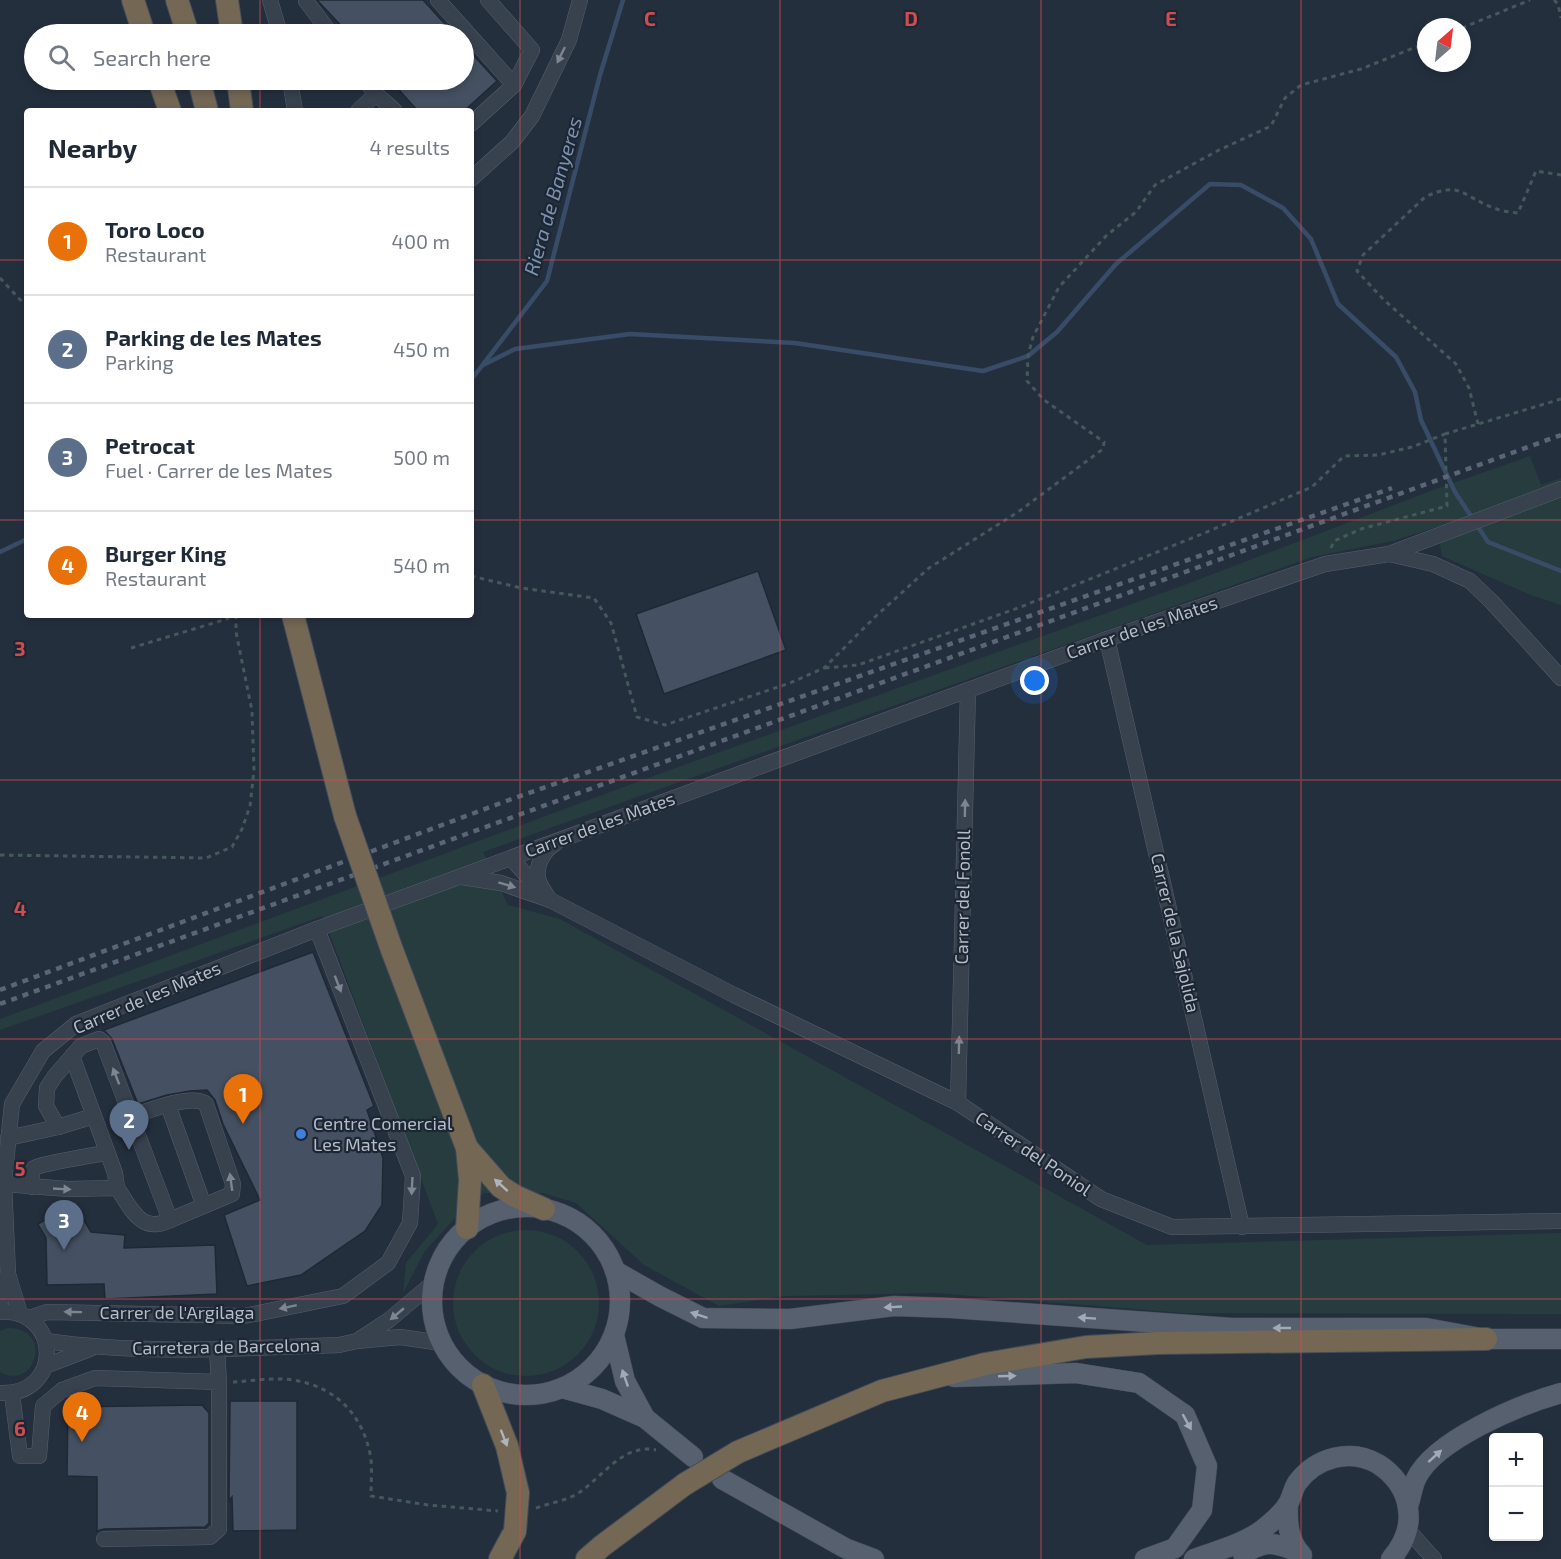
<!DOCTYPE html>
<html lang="en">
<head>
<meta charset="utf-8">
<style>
  :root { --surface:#fff; --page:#f6f6f7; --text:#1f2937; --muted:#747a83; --line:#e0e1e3; --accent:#ea580c }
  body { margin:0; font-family:"Exo 2",sans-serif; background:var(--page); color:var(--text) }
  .controls { position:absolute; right:18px; bottom:18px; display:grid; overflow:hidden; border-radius:6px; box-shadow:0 3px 9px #0003 }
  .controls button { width:54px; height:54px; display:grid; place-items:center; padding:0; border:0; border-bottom:2px solid var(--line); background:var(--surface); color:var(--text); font:30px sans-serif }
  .compass { position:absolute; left:1417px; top:18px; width:54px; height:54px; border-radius:50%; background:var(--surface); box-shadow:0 3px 9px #0003; rotate:28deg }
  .you { position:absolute; left:1035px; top:681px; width:21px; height:21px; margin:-15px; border:4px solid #fff; border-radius:50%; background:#1a73e8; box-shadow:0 0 0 9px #1a73e833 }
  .badge { display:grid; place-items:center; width:39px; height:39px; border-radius:50%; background:var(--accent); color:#fff; font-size:20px; font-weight:700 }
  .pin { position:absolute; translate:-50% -50px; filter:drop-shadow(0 2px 3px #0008) }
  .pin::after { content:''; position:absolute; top:32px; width:21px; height:18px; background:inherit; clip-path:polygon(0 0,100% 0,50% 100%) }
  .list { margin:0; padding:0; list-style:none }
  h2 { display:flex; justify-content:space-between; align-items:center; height:78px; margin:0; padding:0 24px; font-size:26px }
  h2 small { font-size:20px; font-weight:400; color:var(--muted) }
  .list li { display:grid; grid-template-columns:39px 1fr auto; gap:18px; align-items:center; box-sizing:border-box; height:108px; padding:0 24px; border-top:2px solid var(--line) }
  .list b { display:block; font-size:22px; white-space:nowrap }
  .list p { margin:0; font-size:20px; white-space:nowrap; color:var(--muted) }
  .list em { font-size:20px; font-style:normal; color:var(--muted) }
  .icon { flex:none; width:33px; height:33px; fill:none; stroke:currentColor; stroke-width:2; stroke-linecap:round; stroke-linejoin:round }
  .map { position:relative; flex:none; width:1561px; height:1559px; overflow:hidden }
  .search { position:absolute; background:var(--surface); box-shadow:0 3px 9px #0003; left:24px; top:24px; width:450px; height:66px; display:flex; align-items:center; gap:15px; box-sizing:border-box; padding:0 21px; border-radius:33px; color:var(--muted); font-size:22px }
  .panel { position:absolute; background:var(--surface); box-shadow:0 3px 9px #0003; left:24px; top:108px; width:450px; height:510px; border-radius:6px }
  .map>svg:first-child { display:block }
  .green { fill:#263c3f }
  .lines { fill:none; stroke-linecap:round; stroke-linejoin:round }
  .stream { stroke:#394c67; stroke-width:4.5 }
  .building { fill:#455162; stroke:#1f2835; stroke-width:1.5 }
  .minor-casing { stroke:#565f6c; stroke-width:16 }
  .major-casing { stroke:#414a57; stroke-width:21 }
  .highway-casing { stroke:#434c59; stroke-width:24 }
  .path { stroke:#44595c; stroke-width:3; stroke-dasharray:4.5 4.5; stroke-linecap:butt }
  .minor { stroke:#38414e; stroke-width:15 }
  .major { stroke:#56606e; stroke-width:20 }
  .highway { stroke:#746855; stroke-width:22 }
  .rail { stroke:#5a6575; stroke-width:4.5; stroke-dasharray:6 6; stroke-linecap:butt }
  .highway-bridge-casing { stroke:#434c59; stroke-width:24; stroke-linecap:butt }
  .highway-bridge { stroke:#746855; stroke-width:22 }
  .oneway { fill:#7c8592 }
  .oneway2 { fill:#aeb4bd }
  .oneway3 { fill:#a1aab7 }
  .grid { fill:none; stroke:#ce4d50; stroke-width:1.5; stroke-opacity:0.55 }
  .shop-dot { fill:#3f7fe0; stroke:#1d2633; stroke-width:2 }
  .labels { text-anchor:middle; stroke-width:4.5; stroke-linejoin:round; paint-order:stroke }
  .street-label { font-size:18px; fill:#b4bcc9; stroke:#1d2633 }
  .poi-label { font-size:18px; fill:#b4bcc9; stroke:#1d2633; text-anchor:start }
  .water-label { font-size:20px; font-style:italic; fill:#7c92b1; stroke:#1d2633 }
  .grid-label { font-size:20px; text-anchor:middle; font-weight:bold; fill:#ce4d50; stroke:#1d2633; stroke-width:4.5; stroke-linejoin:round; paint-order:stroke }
</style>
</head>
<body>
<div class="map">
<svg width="1561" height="1559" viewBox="0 0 1561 1559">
  <rect width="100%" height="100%" fill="#242f3e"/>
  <g class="green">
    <polygon points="1530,456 1541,485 1561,478 1561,605 1528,594 1442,556 1437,527 1393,541 1312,557 483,852 508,905 560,919 1147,1245 1561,1233 1561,1314 1184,1313 935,1293 786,1296 719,1306 644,1265 576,1203 543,1193 484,1193 458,1215 425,1251 403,1293 406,1263 438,1224 323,916 0,1030 0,1019 656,775 1179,587 1436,489"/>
    <circle cx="526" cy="1303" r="73"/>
    <path d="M8,1328c47,0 27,64 -8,44v-41z"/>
  </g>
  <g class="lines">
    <g class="stream">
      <polyline points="483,365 515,349 630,334 795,343 983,371 1028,356 1057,332 1116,264 1210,184 1241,185 1283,208 1311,239 1338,304 1396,357 1415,392 1421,420 1455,492 1488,542 1561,571"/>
      <polyline points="471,380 547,281 600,75 623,0"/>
      <polyline points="0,552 27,539"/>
    </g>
  </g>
  <g class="building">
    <polygon points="317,0 423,0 454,34 349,34"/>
    <polygon points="464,45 497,81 464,111 418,111 390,80 464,80"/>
    <polygon points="758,571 786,650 664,694 636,614"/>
    <polygon points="313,952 374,1106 367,1110 383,1158 382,1205 365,1231 301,1275 247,1286 224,1215 260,1200 223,1124 215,1100 207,1090 190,1091 167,1095 138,1104 112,1039 104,1030"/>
    <polygon points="79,1212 91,1232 125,1235 124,1248 215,1245 217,1294 105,1299 104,1284 47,1285 46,1238 38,1224 55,1214 58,1218 67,1213 70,1218"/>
    <polygon points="230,1401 297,1401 297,1530 233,1531 232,1497 229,1501"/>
    <polygon points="202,1405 209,1413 209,1523 205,1527 104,1529 97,1531 97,1477 67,1476 68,1407"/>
  </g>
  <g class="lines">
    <defs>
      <g id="minor">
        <polyline points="270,0 280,34"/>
        <polyline points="307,0 306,1 331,34"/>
        <polyline points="438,0 514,85 471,124"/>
        <polyline points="488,0 532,50 514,85"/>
        <polyline points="290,80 295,111"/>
        <polyline points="365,80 376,94 395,111"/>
        <polyline points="358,111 376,94"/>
        <polyline points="471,179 512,142 532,116 569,40 580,0"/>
        <polyline points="1389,554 1433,564 1470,581 1492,602 1561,678"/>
        <polyline points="1107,639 1242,1227"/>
        <polyline points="511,858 541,892"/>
        <polyline points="462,877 501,883 550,900 734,995 958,1103 1101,1199 1172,1227 1561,1221"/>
        <path d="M550,900c-4,-6 -11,-15 -12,-22 -2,-14 6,-28 17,-34"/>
        <polyline points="72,1056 115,1173 117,1188"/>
        <polyline points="958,1103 968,690"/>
        <polyline points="168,1105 204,1206"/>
        <path d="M132,1116c17,-5 59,-23 74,-12l27,80 -1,10 -62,26"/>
        <polyline points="58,1127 94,1116"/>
        <path d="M4,1184l64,5 49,-1c14,19 23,47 53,32l-67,-178 -4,-3 -18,7 -26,30 -8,12 -1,18 12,21 -50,11"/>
        <path d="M32,1187c0,-6 -2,-14 2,-19 2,-3 64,-14 73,-15"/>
        <polyline points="0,1303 8,1274"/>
        <path d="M0,1312c61,-4 64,84 0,81"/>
        <polyline points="20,1314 8,1274 4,1182 12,1104 43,1051 76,1024 317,929 1107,639 1325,564 1389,554 1561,489"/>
        <polyline points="29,1318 47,1312 244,1316 343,1296 388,1263 410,1223 413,1176 317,929"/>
        <polyline points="360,1339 389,1320 434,1282"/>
        <path d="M46,1341c97,14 196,7 293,4l18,-4 43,-4 42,6"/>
        <polyline points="217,1349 219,1382"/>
        <polyline points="45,1366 90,1349"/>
        <polyline points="12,1394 20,1456 39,1456 43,1406 62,1390 95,1378 219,1382 219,1529 210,1537 104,1539"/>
        <polyline points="1408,1530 1434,1559"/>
      </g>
      <g id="major">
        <circle cx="526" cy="1301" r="94"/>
        <polyline points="615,1271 661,1297 703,1318 790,1319 894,1306 951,1308 1232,1328 1426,1328 1486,1339 1561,1339"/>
        <polyline points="614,1335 625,1381 645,1418"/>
        <polyline points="954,1377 1076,1373 1139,1383 1185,1415 1207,1466 1202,1510 1175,1548 1145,1559"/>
        <polyline points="562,1388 602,1399 645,1418 693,1457"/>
        <polyline points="722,1479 845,1548 874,1559"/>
        <path d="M1288,1504c-1,18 0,37 14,51"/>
        <path d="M1408,1506c3,-8 4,-18 8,-27 18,-39 105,-75 145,-86"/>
        <path d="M1243,1554c24,-14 29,-12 56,-2"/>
        <path d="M1194,1559c22,-8 49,-15 68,-29 9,-7 20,-16 26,-26 4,-7 5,-15 9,-21 19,-26 54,-35 81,-19 16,10 28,26 30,45 3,19 -5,36 -17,50"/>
      </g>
      <g id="highway">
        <polyline points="133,0 144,34"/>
        <polyline points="177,0 188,34"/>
        <polyline points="227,0 232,34"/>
        <polyline points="159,80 170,111"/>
        <polyline points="199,80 207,111"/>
        <polyline points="238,80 242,111"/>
        <polyline points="293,615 345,816"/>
        <polyline points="392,950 467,1148 470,1180 467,1228"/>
        <polyline points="467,1148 501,1187 515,1196 544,1209"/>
        <polyline points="483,1385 507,1446 518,1493"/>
        <polyline points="738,1452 882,1391 985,1364 1086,1347 1158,1343 1486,1339"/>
        <polyline points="500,1559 515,1531"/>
        <polyline points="587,1559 602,1546 685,1484"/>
      </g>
    </defs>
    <use href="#minor" class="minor-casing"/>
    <use href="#major" class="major-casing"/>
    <use href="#highway" class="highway-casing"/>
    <g class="path">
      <polyline points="1554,0 1558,4 1561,18"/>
      <polyline points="1462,28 1530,0"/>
      <polyline points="0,278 27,307"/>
      <path d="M1478,424l-9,-36 -13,-24 -73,-65 -26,-28 6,-16 62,-58c36,-17 38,0 69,11 7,3 16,4 24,5l18,-42 25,4"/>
      <polyline points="1331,548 1334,541 1361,529 1447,506 1445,434 1561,399"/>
      <polyline points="471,576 521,588 594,598 611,623 637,717 665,725 790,683 824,668 876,616 929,568 1018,512 1103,449 1104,442 1044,400 1027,381 1028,356 1033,337 1059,287 1107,235 1136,212 1155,185 1217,151 1271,126 1285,98 1301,85 1361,69 1426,43"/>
      <polyline points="131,648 227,619 230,615"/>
      <polyline points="825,668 858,665 1018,608 1202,534 1312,487 1344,456 1378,455 1412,447 1445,434"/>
      <polyline points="0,855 206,858 232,847 242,829 250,806 254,770 252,711 236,632 236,615"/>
      <path d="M233,1382c19,-1 41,-5 60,-2 44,7 71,36 78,79 1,12 0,25 0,37l57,9 70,6"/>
      <path d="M536,1508c14,-5 33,-8 44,-16 23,-16 44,-49 76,-42"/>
    </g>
    <use href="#minor" class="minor"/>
    <use href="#major" class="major"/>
    <use href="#highway" class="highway"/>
    <g class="rail">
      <polyline points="0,990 509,800 1392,488"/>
      <polyline points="0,1004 1561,435"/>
    </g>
    <defs>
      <g id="highway-bridge">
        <polyline points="345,816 392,950"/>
        <polyline points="685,1484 738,1452"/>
        <polyline points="515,1531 518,1493"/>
      </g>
    </defs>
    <use href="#highway-bridge" class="highway-bridge-casing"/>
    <use href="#highway-bridge" class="highway-bridge"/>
  </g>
  <defs><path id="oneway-solid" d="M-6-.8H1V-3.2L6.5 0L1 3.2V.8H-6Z" transform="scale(1.5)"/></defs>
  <g class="oneway">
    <use href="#oneway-solid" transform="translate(561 55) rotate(116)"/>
    <use href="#oneway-solid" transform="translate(965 808) rotate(-89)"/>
    <use href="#oneway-solid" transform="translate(507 885) rotate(17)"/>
    <use href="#oneway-solid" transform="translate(338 984) rotate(69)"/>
    <use href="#oneway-solid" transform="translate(959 1045) rotate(-89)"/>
    <use href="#oneway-solid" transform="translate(116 1076) rotate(-111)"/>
    <use href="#oneway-solid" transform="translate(231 1182) rotate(-98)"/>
    <use href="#oneway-solid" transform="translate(412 1186) rotate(93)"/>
    <use href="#oneway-solid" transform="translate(62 1189) rotate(3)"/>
    <use href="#oneway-solid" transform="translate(288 1307) rotate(168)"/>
    <use href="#oneway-solid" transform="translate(73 1312) rotate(-179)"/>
    <use href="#oneway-solid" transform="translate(397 1314) rotate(140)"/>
  </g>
  <g class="oneway2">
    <use href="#oneway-solid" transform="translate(501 1185) rotate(-138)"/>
    <use href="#oneway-solid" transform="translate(504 1438) rotate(69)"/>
  </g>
  <g class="oneway3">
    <use href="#oneway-solid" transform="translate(893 1307) rotate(177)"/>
    <use href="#oneway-solid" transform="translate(699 1315) rotate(-162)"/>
    <use href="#oneway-solid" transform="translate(1087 1318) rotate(-176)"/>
    <use href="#oneway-solid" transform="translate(1282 1328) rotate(180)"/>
    <use href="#oneway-solid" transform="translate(1007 1376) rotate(-2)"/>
    <use href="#oneway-solid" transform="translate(625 1378) rotate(-109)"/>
    <use href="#oneway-solid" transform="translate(1187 1422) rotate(61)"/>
    <use href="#oneway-solid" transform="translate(1435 1456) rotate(-42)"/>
  </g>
  <path class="grid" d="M260,0v34M520,0v1559M780,0v1559M1041,0v1559M1301,0v1559M260,80v31M0,260h27M471,260h1090M0,520h27M471,520h1090M260,615v944M0,780h1561M0,1039h1561M0,1299h1561"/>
  <circle class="shop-dot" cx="301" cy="1134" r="6"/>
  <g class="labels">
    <g class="street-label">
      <text transform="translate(1142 628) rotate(-19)" y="6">Carrer de les Mates</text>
      <text transform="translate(600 825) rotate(-20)" y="6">Carrer de les Mates</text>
      <text transform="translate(963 897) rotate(-89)" y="6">Carrer del Fonoll</text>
      <text transform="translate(1175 933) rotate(77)" y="6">Carrer de la Sajolida</text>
      <text transform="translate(147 998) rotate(-23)" y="6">Carrer de les Mates</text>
      <text transform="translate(1033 1154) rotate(34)" y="6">Carrer del Poniol</text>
      <text x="177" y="1319">Carrer de l'Argilaga</text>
      <text transform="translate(226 1347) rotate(-1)" y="6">Carretera de Barcelona</text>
    </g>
    <g class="poi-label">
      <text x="313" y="1130">Centre Comercial<tspan x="313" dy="21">Les Mates</tspan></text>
    </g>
    <g class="water-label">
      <text transform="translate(553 196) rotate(-74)" y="7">Riera de Banyeres</text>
    </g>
  </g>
  <g class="grid-label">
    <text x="650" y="26">C</text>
    <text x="911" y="26">D</text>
    <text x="1171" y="26">E</text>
    <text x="20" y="656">3</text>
    <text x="20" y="916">4</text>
    <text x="20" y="1176">5</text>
    <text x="20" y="1436">6</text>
  </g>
</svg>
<div class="controls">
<button>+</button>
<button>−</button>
</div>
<svg class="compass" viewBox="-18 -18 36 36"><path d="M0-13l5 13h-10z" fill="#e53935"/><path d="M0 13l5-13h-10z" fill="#747a83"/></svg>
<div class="you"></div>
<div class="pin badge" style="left:243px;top:1124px;background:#e8710a">1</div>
<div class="pin badge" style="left:129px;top:1150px;background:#5c6f8a">2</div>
<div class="pin badge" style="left:64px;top:1250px;background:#5c6f8a">3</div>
<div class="pin badge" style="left:82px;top:1442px;background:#e8710a">4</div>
<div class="search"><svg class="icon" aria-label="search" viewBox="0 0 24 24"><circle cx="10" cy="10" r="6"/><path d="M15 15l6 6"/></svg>Search here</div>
<section class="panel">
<h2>Nearby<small>4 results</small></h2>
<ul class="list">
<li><span class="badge" style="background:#e8710a">1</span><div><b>Toro Loco</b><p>Restaurant</p></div><em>400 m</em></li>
<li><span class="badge" style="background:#5c6f8a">2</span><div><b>Parking de les Mates</b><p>Parking</p></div><em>450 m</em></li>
<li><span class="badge" style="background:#5c6f8a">3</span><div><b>Petrocat</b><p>Fuel · Carrer de les Mates</p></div><em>500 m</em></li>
<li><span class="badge" style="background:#e8710a">4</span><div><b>Burger King</b><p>Restaurant</p></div><em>540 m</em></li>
</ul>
</section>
</div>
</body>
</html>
